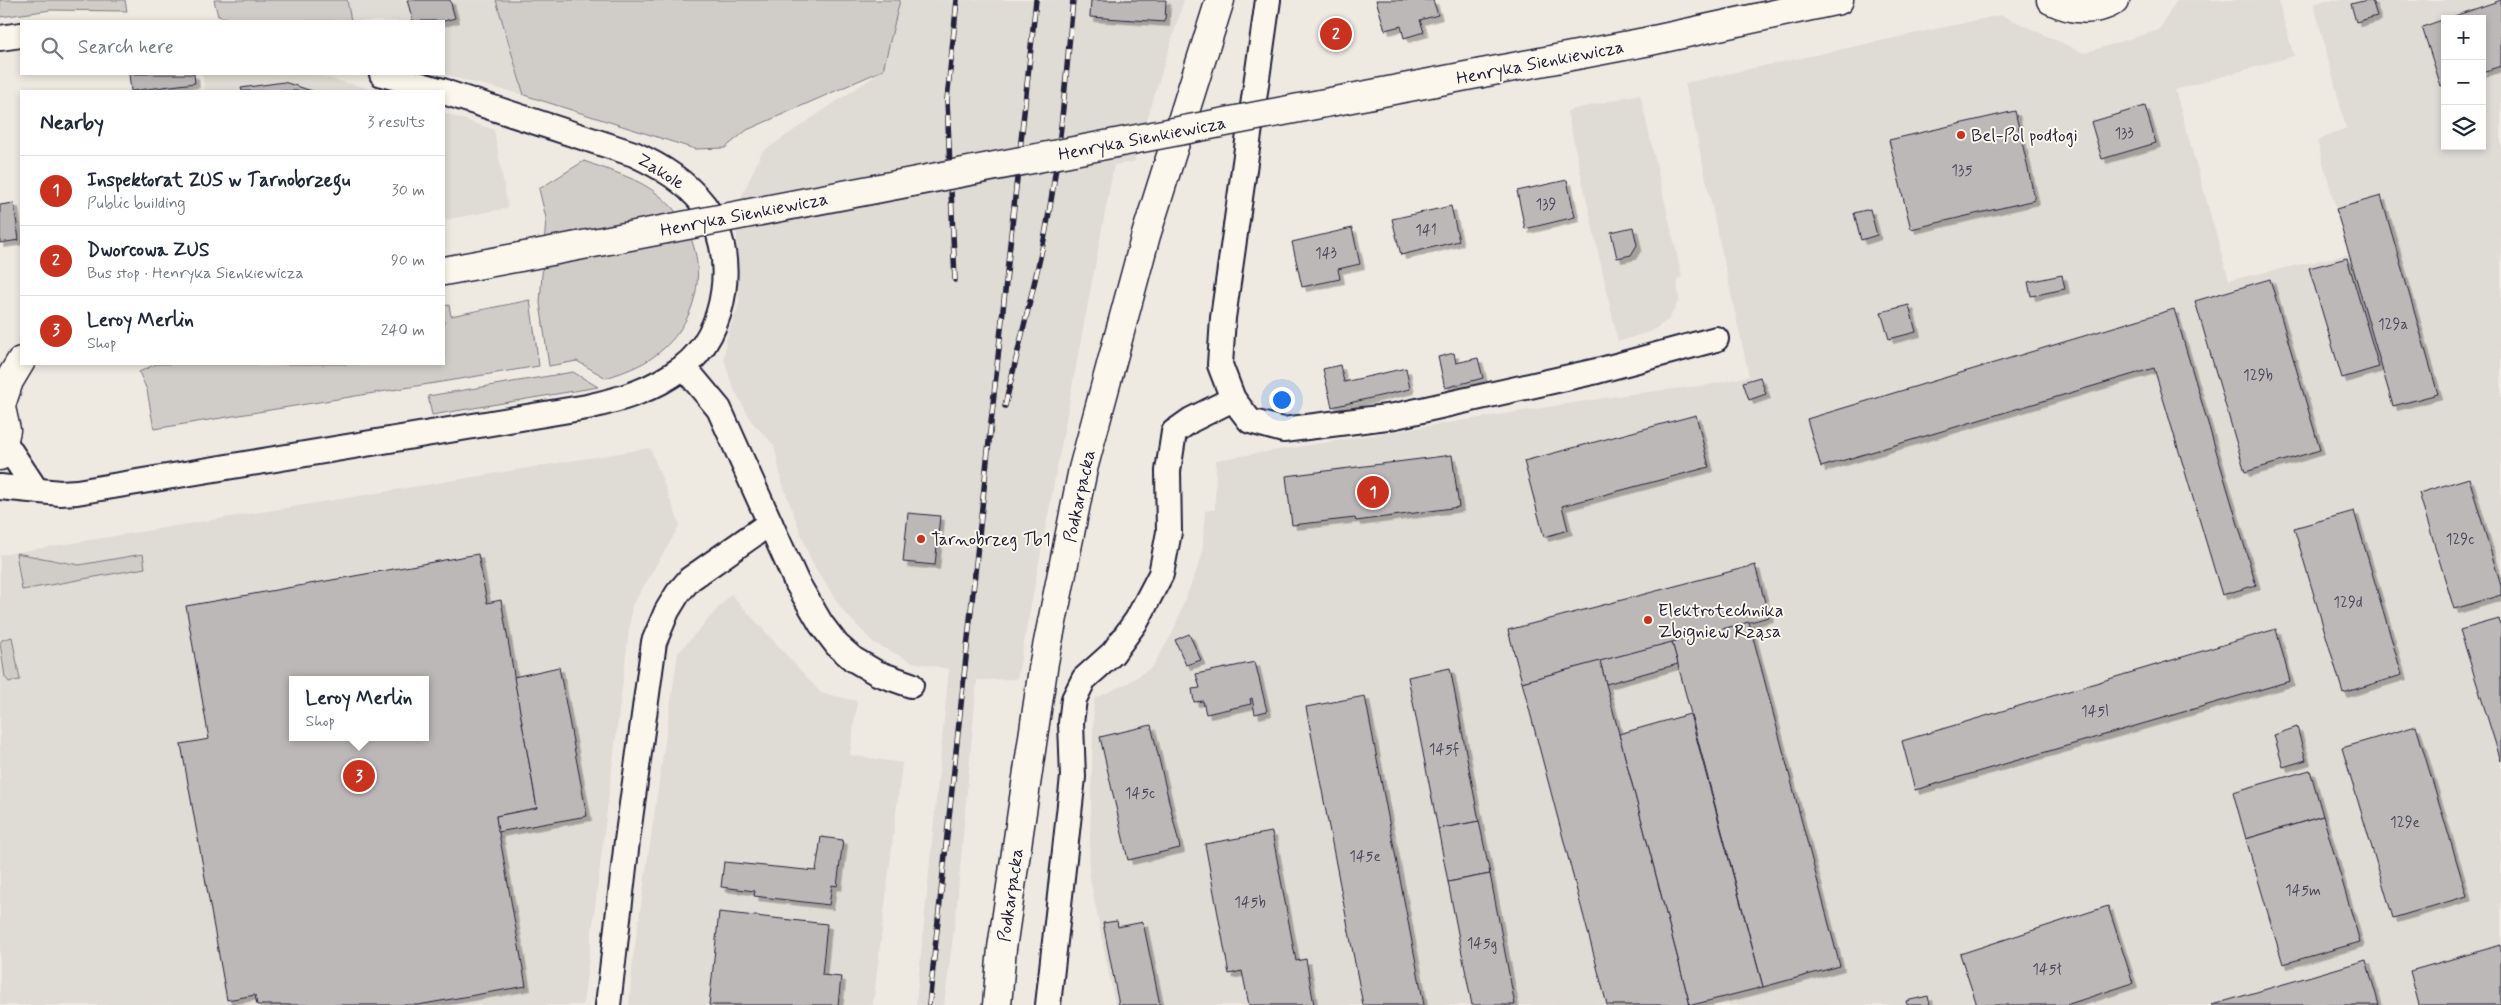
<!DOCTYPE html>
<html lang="en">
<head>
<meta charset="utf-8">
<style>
  :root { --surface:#fff; --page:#f6f6f7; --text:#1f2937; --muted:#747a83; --line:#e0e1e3; --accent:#c8321e }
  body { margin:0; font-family:Mynerve,sans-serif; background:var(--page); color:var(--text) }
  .controls { position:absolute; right:15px; top:15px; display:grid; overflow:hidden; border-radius:0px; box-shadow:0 2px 8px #0003 }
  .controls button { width:45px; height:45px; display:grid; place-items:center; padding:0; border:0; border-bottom:1px solid var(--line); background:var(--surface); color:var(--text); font:25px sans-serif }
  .you { position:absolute; left:1281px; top:399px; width:18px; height:18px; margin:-12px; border:4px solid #fff; border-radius:50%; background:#1a73e8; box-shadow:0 0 0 8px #1a73e833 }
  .badge { display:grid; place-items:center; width:32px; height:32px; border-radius:50%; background:var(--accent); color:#fff; font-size:16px; font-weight:700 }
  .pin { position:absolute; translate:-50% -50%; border:2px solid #fff; box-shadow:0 1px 5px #0006 }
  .popup { position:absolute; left:289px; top:676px; width:140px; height:65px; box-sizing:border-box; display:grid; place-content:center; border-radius:0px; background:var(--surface); filter:drop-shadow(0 1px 4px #0005); font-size:16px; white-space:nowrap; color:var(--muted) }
  .popup b { font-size:19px; color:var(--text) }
  .popup::after { content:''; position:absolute; left:50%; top:100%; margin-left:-10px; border:10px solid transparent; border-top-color:var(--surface) }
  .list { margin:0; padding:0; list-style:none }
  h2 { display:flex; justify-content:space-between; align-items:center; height:65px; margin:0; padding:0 20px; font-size:21px }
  h2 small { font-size:16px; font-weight:400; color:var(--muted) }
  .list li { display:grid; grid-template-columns:32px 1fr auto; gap:15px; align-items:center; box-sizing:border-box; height:70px; padding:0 20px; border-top:1px solid var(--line) }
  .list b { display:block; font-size:19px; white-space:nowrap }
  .list p { margin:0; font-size:16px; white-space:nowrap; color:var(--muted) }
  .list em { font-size:16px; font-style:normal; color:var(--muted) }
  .icon { flex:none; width:28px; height:28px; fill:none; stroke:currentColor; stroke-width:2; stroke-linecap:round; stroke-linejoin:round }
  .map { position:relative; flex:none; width:2501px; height:1005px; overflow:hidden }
  .search { position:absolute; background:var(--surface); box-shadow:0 2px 8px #0003; left:20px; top:20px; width:425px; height:55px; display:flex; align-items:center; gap:12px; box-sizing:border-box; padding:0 18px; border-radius:0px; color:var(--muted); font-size:19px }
  .panel { position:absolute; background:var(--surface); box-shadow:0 2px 8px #0003; left:20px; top:90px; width:425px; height:275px; border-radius:0px }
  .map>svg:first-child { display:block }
  .built { fill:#dfdbd5; fill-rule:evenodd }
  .green { fill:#d0cdc9; stroke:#797882 }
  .building { fill:#bcb8b8; stroke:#22223b; fill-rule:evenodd; filter:url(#shadow) }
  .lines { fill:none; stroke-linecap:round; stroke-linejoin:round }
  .minor-casing { stroke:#22223b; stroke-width:28 }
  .secondary-casing { stroke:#22223b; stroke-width:31 }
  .minor { stroke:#fbf7ec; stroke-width:24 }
  .secondary { stroke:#fbf7ec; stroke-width:28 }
  .rail-casing { stroke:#22223b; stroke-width:5.5 }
  .rail { stroke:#fbf7ec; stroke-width:4; stroke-dasharray:11; stroke-linecap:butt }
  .secondary-bridge-casing { stroke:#22223b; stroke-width:31; stroke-linecap:butt }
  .secondary-bridge { stroke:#fbf7ec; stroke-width:28 }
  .poi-dot { fill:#c8321e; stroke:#fbf7ec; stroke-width:2 }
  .labels { text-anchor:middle; stroke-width:4; stroke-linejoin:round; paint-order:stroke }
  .number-label { font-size:15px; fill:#48485a }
  .street-label { font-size:18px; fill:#22223b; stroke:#fbf7ec }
  .poi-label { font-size:18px; fill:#22223b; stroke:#fbf7ec; text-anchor:start }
</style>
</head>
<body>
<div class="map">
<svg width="2501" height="1005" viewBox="0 0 2501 1005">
  <defs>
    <filter id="shadow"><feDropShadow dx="4.5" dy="4.5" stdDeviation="0" flood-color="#0004"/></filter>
  </defs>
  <rect width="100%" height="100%" fill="#eeeae2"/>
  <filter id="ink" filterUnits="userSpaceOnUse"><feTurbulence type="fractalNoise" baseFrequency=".02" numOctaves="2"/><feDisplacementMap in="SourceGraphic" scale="10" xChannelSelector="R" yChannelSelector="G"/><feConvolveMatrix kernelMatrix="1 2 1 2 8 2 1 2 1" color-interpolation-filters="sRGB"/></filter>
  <g filter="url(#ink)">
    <g class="built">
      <polygon points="347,0 496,0 524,95 440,74 444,74 444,21 351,21"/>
      <polygon points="900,0 1184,0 1134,162 1114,165 1017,679 977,680 956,914 944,1005 916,1005 949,669 912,662 874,643 843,611 811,561 782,482 774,445 752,422 732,385 724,359 726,340 739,303 736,209 762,152 883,70"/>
      <path d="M2177,0h101l16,56 -119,34 54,190 120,-26 -32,-113 29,-13 -32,-124 11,-4h176v1005h-1386l-26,-132 5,-174 34,-16 24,-16 20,-33 30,-78 3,-45 10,-2 1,-49 414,-66 79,-9 40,-9 -64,-293 316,-68 83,38 75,-23zM2445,19h37v127h-37z"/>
      <polygon points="202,74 314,74 377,91 205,91"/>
      <polygon points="1640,94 1682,277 1677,279 1679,300 1669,319 1652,331 1618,342 1567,111"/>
      <polygon points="444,113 494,130 508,208 444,220"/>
      <path d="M650,448l30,77 -48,81 -49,399h-583v-450zM293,680h132v57h-132z"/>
      <polygon points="731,594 821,693 857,701 850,755 902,763 873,1005 629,1005 633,959 678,653"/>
    </g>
    <g class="green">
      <polygon points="0,0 125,0 127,11 51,10 0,17"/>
      <polygon points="214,0 347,0 351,21 239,21 218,16"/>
      <polygon points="496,0 900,0 883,70 747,130 725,148 695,149 524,95"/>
      <path d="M584,161c26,10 55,17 76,35 49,40 50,111 3,153 -16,15 -36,22 -57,29l-29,-17 -28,5 -9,-63 6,-85 -7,-29z"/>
      <polygon points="530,300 539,366 154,429 147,390 139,372 156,364 444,364 444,306 449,305 451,316"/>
      <polygon points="573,372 598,387 432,415 428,396"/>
      <polygon points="16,553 79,565 143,554 145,568 22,590"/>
      <polygon points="12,637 20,680 9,682 5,677 0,643 2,640"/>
    </g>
    <g class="building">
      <polygon points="407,0 450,0 455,18 444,21 413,21"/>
      <polygon points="1091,0 1166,0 1165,22 1090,17"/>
      <polygon points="1376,0 1433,0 1438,15 1420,20 1424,32 1404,38 1401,26 1385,30"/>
      <polygon points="2367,0 2372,0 2377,16 2356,22 2351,4"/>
      <polygon points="2501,0 2501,66 2482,72 2482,19 2446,19"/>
      <polygon points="2445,19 2445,84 2441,86 2422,27"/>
      <polygon points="129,74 194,74 195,83 131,91"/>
      <polygon points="284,82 312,91 242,91 241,88"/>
      <polygon points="2145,106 2156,143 2102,159 2091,122"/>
      <polygon points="2015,111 2035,200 1911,229 1889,140"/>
      <polygon points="1567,180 1575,217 1525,229 1517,191"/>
      <polygon points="2381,196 2438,394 2393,406 2336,209"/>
      <polygon points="14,203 19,240 0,243 0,205"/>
      <polygon points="1451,206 1459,241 1401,255 1392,219"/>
      <polygon points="1870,209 1877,235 1861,240 1854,213"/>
      <polygon points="1633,227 1637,245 1631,255 1617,258 1611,232"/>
      <polygon points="1352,228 1360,264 1338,269 1340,279 1302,287 1292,242"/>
      <polygon points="2347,258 2379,367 2342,378 2309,268"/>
      <polygon points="2062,275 2065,289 2031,296 2028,282"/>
      <polygon points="2270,279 2320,450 2245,472 2195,301"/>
      <polygon points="1909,305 1916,332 1889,339 1881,312"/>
      <polygon points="2174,309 2256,585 2222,595 2154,368 1821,467 1807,419"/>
      <polygon points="1454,353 1456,363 1478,358 1483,378 1445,388 1438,357"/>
      <polygon points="1340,365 1344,382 1406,368 1410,389 1332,407 1323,369"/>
      <polygon points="1760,377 1766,394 1749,400 1743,382"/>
      <polygon points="1696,415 1709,467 1562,506 1568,530 1544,537 1524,461"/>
      <polygon points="1452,455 1459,507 1356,521 1355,518 1292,525 1286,476"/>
      <polygon points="2469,478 2501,586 2501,595 2454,609 2419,493"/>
      <polygon points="2354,511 2402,675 2343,693 2294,528"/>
      <polygon points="908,513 940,516 935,565 903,562"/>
      <path d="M478,554l9,49 14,-3 36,208 -41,8 30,170 -108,19h-161l-2,-10 -28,5 -46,-256 28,-5 -23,-133zM293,680h132v57h-132z"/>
      <polygon points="1755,565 1769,617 1522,682 1508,630"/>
      <polygon points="2499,619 2501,626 2501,761 2460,630"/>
      <polygon points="1749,622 1840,966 1763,987 1672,642"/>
      <polygon points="2276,629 2290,681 1915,790 1902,741"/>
      <polygon points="1189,634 1201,660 1186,665 1175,640"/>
      <polygon points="1672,642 1678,664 1606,684 1600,661"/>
      <polygon points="1600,661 1606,684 1690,1005 1607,1005 1522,682"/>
      <polygon points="1255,662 1267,711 1255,714 1252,698 1250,699 1251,704 1206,714 1203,701 1194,702 1192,689 1200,688 1196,674"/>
      <polygon points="559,667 587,816 498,832 496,816 537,808 514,677"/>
      <polygon points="1450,668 1479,821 1438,829 1408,677"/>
      <polygon points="1365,696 1424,1005 1363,1005 1306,707"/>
      <polygon points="1690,714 1763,987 1692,1005 1690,1005 1619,734"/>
      <polygon points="1151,725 1180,848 1128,860 1100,737"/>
      <polygon points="2416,726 2467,896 2393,918 2342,748"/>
      <polygon points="2297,727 2306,760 2283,767 2274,735"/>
      <polygon points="2310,770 2323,816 2246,839 2233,792"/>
      <polygon points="2323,816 2360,942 2283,964 2246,839"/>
      <polygon points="1479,821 1490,874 1448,882 1438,829"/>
      <polygon points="1272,832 1296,961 1306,959 1314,1005 1249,1005 1242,971 1229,974 1205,844"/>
      <polygon points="821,837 843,840 837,886 832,885 829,905 754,896 755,891 721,887 724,862 816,871"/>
      <polygon points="1490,874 1515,1005 1472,1005 1448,882"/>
      <polygon points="2108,906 2133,983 2066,1005 1977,1005 1960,954"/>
      <polygon points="719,912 827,924 822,975 841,977 838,1005 709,1005"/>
      <polygon points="1117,921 1118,927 1143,922 1160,1005 1119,1005 1103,923"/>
      <polygon points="2501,945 2501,1005 2419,1005 2410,971"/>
      <polygon points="2366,960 2379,1005 2212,1005"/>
      <polygon points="1928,996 1930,1005 1907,1005 1906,1001"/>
    </g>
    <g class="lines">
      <defs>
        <g id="minor">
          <polyline points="0,38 21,35"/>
          <polyline points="382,74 443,91"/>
          <polyline points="684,367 719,409 796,581 821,624 837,645 853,659 877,673 911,685"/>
          <polyline points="1233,399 1250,421 1283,430 1395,416 1597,371 1716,339"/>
          <polyline points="5,443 36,490"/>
          <path d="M0,487l60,6 17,-1 510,-85c35,-8 66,-17 95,-39 46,-34 57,-117 22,-163 -19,-24 -42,-38 -70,-51l-190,-62"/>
          <polyline points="608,1005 627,841 654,642 667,611 678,593 690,579 770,523"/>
          <polyline points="1048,1005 1073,777 1071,723 1074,699 1084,679 1113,653 1137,620 1161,574 1169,532 1168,471 1174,432 1191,420 1233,399 1220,365 1223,318 1268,0"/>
        </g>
        <g id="secondary">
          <path d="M2051,0c21,10 44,13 64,0"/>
          <polyline points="1482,73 1645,42 1839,0"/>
          <polyline points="444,271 520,257"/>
          <polyline points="0,403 6,430 0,456"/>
          <polyline points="1,405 9,381 21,361"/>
          <polyline points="997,1005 1002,948 1044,662 1083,469 1146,235 1220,0"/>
        </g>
      </defs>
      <use href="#minor" class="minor-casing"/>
      <use href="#secondary" class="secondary-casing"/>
      <use href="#minor" class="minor"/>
      <use href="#secondary" class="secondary"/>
      <defs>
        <g id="rail">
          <polyline points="955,280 947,100 957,0"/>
          <path d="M1005,406c13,-57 28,-114 40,-171 15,-78 21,-157 28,-235"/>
          <polyline points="929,1005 1036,0"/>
        </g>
      </defs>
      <use href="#rail" class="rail-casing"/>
      <use href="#rail" class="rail"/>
      <defs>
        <polyline id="secondary-bridge" points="520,257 1482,73"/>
      </defs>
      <use href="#secondary-bridge" class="secondary-bridge-casing"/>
      <use href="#secondary-bridge" class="secondary-bridge"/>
    </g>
  </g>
  <g class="poi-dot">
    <circle cx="1961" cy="135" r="5"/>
    <circle cx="921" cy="539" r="5"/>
    <circle cx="1648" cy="620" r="5"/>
  </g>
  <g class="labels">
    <g class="number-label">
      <text x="2124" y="138">133</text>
      <text x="1962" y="175">135</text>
      <text x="1546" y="209">139</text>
      <text x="1426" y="235">141</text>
      <text x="1326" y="258">143</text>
      <text x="2393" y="329">129a</text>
      <text x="2258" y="380">129b</text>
      <text x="2460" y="544">129c</text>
      <text x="2348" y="607">129d</text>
      <text x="2095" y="716">145l</text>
      <text x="1444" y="754">145f</text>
      <text x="1140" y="798">145c</text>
      <text x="2405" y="827">129e</text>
      <text x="1365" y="861">145e</text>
      <text x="2303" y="895">145m</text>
      <text x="1250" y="907">145b</text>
      <text x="1482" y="948">145g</text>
      <text x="2047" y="974">145ł</text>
    </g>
    <g class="street-label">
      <text transform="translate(1540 62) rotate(-11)" y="6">Henryka Sienkiewicza</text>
      <text transform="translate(1142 138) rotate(-11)" y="6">Henryka Sienkiewicza</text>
      <text transform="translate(661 171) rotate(32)" y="6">Zakole</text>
      <text transform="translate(744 214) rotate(-11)" y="6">Henryka Sienkiewicza</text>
      <text transform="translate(1079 496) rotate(-78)" y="6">Podkarpacka</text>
      <text transform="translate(1010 895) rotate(-82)" y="6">Podkarpacka</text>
    </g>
    <g class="poi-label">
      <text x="1971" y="141">Bel-Pol podłogi</text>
      <text x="931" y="545">Tarnobrzeg Tb1</text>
      <text x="1658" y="616">Elektrotechnika<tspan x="1658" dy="21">Zbigniew Rząsa</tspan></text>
    </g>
  </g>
</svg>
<div class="controls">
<button>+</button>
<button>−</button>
<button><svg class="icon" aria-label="layers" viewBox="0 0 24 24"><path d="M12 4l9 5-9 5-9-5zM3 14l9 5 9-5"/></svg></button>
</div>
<div class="you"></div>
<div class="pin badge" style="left:1373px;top:492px">1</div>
<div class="pin badge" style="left:1336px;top:34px">2</div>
<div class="pin badge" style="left:359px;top:776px">3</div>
<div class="popup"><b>Leroy Merlin</b>Shop</div>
<div class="search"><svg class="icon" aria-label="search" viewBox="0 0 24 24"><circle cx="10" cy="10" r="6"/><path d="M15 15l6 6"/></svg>Search here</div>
<section class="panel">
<h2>Nearby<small>3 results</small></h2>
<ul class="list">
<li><span class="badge">1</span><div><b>Inspektorat ZUS w Tarnobrzegu</b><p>Public building</p></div><em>30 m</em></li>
<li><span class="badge">2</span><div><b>Dworcowa ZUS</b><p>Bus stop · Henryka Sienkiewicza</p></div><em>90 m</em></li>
<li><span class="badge">3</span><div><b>Leroy Merlin</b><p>Shop</p></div><em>240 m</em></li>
</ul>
</section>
</div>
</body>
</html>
